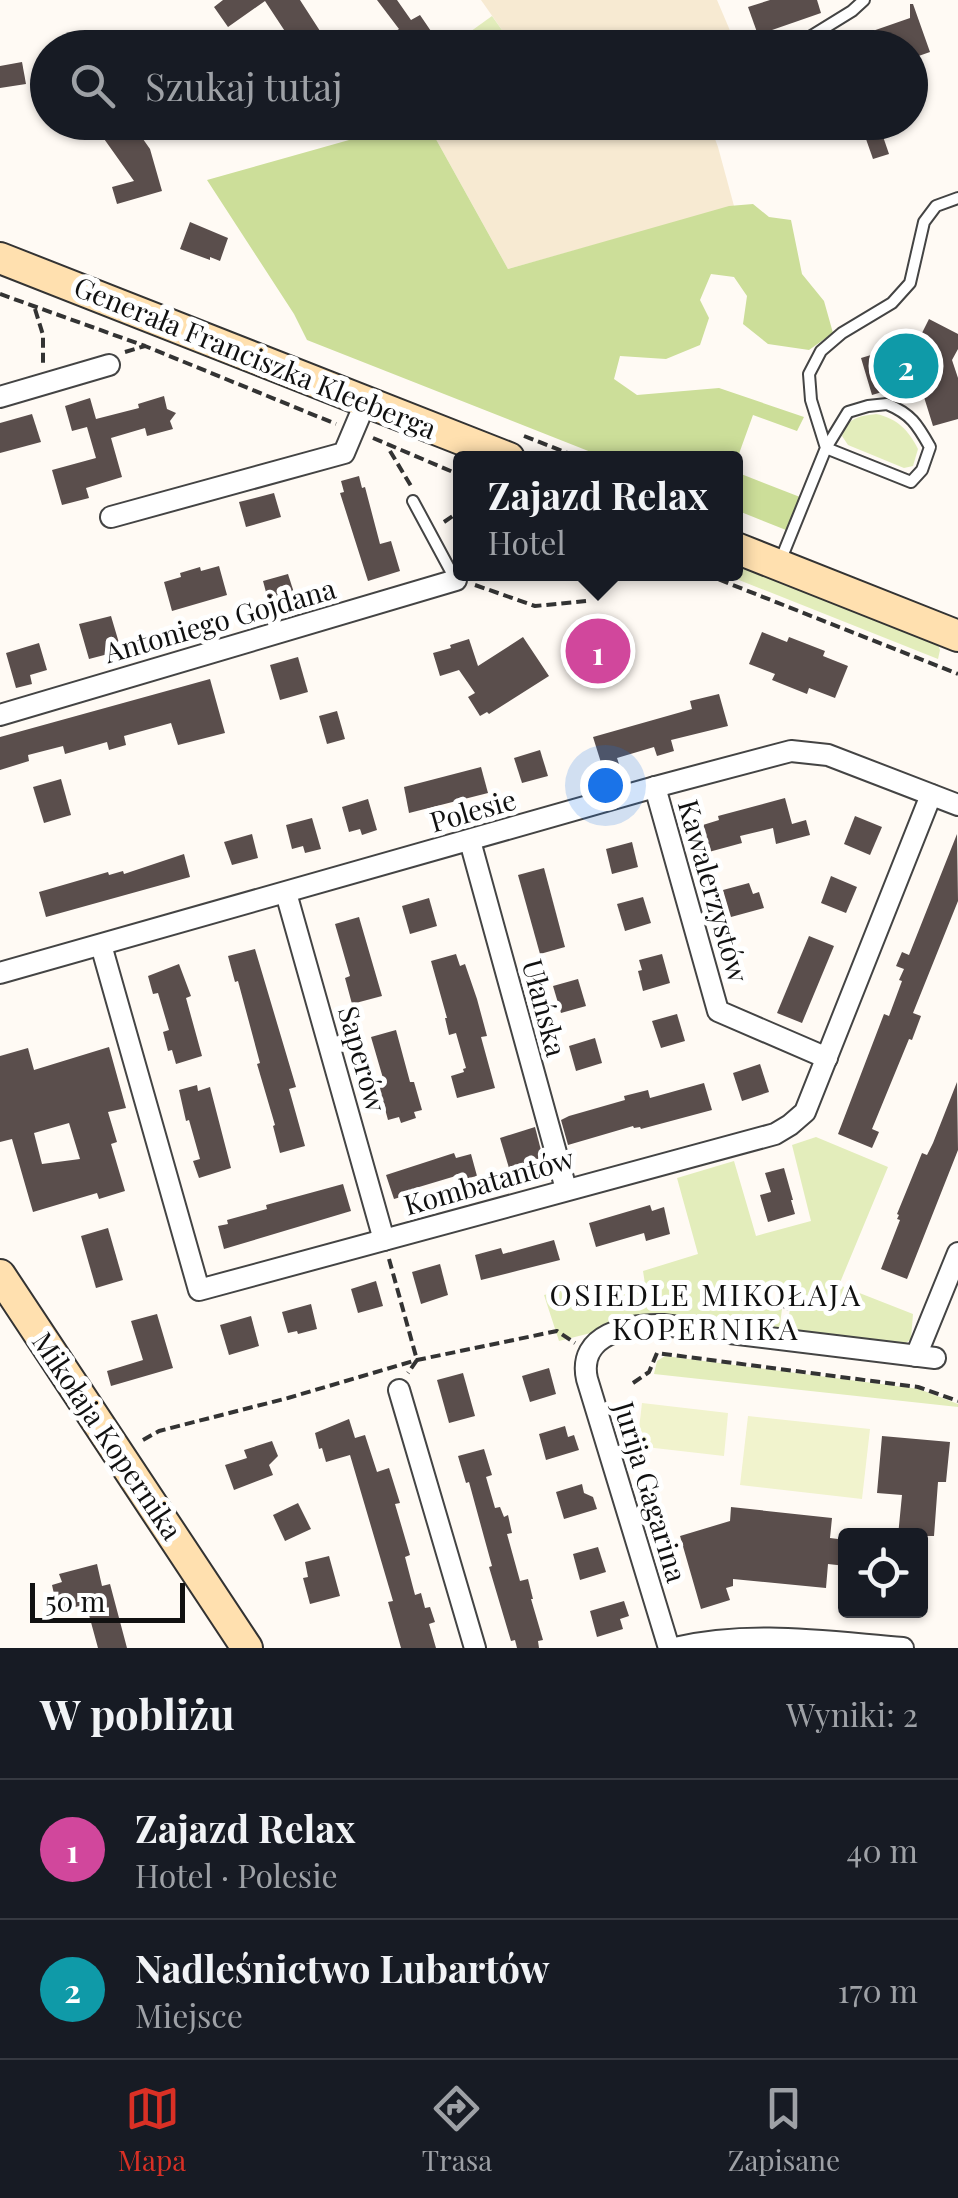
<!DOCTYPE html>
<html lang="pl">
<head>
<meta charset="utf-8">
<style>
  :root { --surface:#171b24; --page:#242831; --text:#f1f3f6; --muted:#9ea1a6; --line:#363941; --accent:#d93025 }
  body { margin:0; font-family:"Playfair Display",serif; background:var(--page); color:var(--text) }
  .controls { position:absolute; right:30px; bottom:30px; display:grid; overflow:hidden; border-radius:10px; box-shadow:0 2px 8px #0004 }
  .controls button { width:90px; height:90px; display:grid; place-items:center; padding:0; border:0; border-bottom:2px solid var(--line); background:var(--surface); color:var(--text); font:50px sans-serif }
  .scale { position:absolute; left:30px; bottom:25px; width:155px; box-sizing:border-box; padding-left:10px; border:5px solid #111; border-top:0; font-size:28px; line-height:35px; white-space:nowrap; color:#111; -webkit-text-stroke:8px #fff; paint-order:stroke }
  .you { position:absolute; left:605px; top:785px; width:35px; height:35px; margin:-25px; border:8px solid #fff; border-radius:50%; background:#1a73e8; box-shadow:0 0 0 15px #1a73e833 }
  .badge { display:grid; place-items:center; width:65px; height:65px; border-radius:50%; background:var(--accent); color:#fff; font-size:32px; font-weight:700 }
  .pin { position:absolute; translate:-50% -50%; border:5px solid #fff; box-shadow:0 2px 10px #0006 }
  .popup { position:absolute; left:453px; top:451px; width:290px; height:130px; box-sizing:border-box; display:grid; place-content:center; border-radius:10px; background:var(--surface); filter:drop-shadow(0 2px 8px #0005); font-size:32px; white-space:nowrap; color:var(--muted) }
  .popup b { font-size:38px; color:var(--text) }
  .popup::after { content:''; position:absolute; left:50%; top:100%; margin-left:-20px; border:20px solid transparent; border-top-color:var(--surface) }
  .list { margin:0; padding:0; list-style:none }
  h2 { display:flex; justify-content:space-between; align-items:center; height:130px; margin:0; padding:0 40px; font-size:42px }
  h2 small { font-size:32px; font-weight:400; color:var(--muted) }
  .list li { display:grid; grid-template-columns:65px 1fr auto; gap:30px; align-items:center; box-sizing:border-box; height:140px; padding:0 40px; border-top:2px solid var(--line) }
  .list b { display:block; font-size:38px; white-space:nowrap }
  .list p { margin:0; font-size:32px; white-space:nowrap; color:var(--muted) }
  .list em { font-size:32px; font-style:normal; color:var(--muted) }
  .icon { flex:none; width:55px; height:55px; fill:none; stroke:currentColor; stroke-width:2; stroke-linecap:round; stroke-linejoin:round }
  .map { position:relative; flex:none; width:958px; height:1648px; overflow:hidden }
  .search { position:absolute; background:var(--surface); box-shadow:0 2px 8px #0004; left:30px; right:30px; top:30px; height:110px; display:flex; align-items:center; gap:25px; box-sizing:border-box; padding:0 35px; border-radius:55px; color:var(--muted); font-size:38px }
  .sheet { height:410px; background:var(--surface) }
  nav { display:flex; justify-content:space-around; align-items:center; box-sizing:border-box; height:140px; border-top:2px solid var(--line); background:var(--surface); font-size:28px; color:var(--muted) }
  nav a { display:grid; justify-items:center; gap:5px }
  nav .on { color:var(--accent) }
  .map>svg:first-child { display:block }
  .farmland { fill:#f7ead2 }
  .green { fill:#e3edbb }
  .forest { fill:#ccde99 }
  .pitch { fill:#f1f3cd }
  .building { fill:#5a4e4c; fill-rule:evenodd }
  .lines { fill:none; stroke-linecap:round; stroke-linejoin:round }
  .lane-casing { stroke:#444; stroke-width:14 }
  .street-casing { stroke:#444; stroke-width:24 }
  .secondary-casing { stroke:#333; stroke-width:34 }
  .path { stroke:#333; stroke-width:4; stroke-dasharray:10 5; stroke-linecap:butt }
  .lane { stroke:#fff; stroke-width:10 }
  .street { stroke:#fff; stroke-width:20 }
  .secondary { stroke:#ffe0af; stroke-width:30 }
  .labels { text-anchor:middle; stroke-width:10; stroke-linejoin:round; paint-order:stroke }
  .street-label { font-size:28px; fill:#111; stroke:#fff }
  .neighbourhood-label { font-size:30px; letter-spacing:2.5px; fill:#111; stroke:#fff }
</style>
</head>
<body>
<div class="map">
<svg width="958" height="1648" viewBox="0 0 958 1648">
  <rect width="100%" height="100%" fill="#fffaf4"/>
  <g class="farmland">
    <polygon points="481,0 717,0 734,40 708,48 514,47"/>
    <polygon points="427,123 709,123 718,147 734,206 508,269"/>
  </g>
  <g class="green">
    <polygon points="492,16 514,47 449,47"/>
    <path d="M876,414c21,4 33,17 42,35l-5,17 -9,2 -56,-23 -6,-9c4,-18 18,-20 34,-22z"/>
    <polygon points="736,560 854,607 856,614 866,614 936,640 940,650 938,659 724,574 736,574"/>
    <polygon points="816,1137 888,1167 839,1285 913,1314 911,1339 902,1346 786,1333 793,1291 719,1281 717,1295 720,1296 720,1300 782,1309 779,1332 658,1316 559,1341 544,1295 585,1285 591,1299 645,1284 643,1271 698,1254 677,1178 734,1161 756,1236 811,1221 792,1145"/>
    <polygon points="665,1356 919,1389 958,1404 958,1407 654,1374 657,1361"/>
  </g>
  <g class="forest">
    <polygon points="413,122 427,123 508,269 729,206 753,204 769,217 791,220 802,274 824,301 833,333 809,350 768,344 743,324 747,296 734,277 711,274 700,300 709,318 700,345 666,359 620,356 614,379 637,395 719,388 804,417 797,431 753,415 736,462 736,458 606,458 307,340 294,314 207,180"/>
    <polygon points="736,472 800,497 786,530 736,510"/>
  </g>
  <g class="pitch">
    <polygon points="642,1403 728,1413 724,1456 637,1446"/>
    <polygon points="748,1416 870,1429 862,1499 740,1485"/>
  </g>
  <g class="building">
    <polygon points="223,0 300,0 331,48 296,48 265,1 228,27 214,7"/>
    <polygon points="377,0 397,0 411,20 420,15 435,37 421,48 408,48 396,31 399,29"/>
    <polygon points="770,0 817,0 821,13 758,35 748,7"/>
    <polygon points="910,4 913,4 930,52 910,59 910,48 869,48 864,34 910,18"/>
    <polygon points="22,62 26,84 0,88 0,66"/>
    <polygon points="128,122 131,122 150,149 162,191 117,204 112,187 134,181 102,136 116,126 119,129"/>
    <polygon points="860,122 878,122 889,154 873,159"/>
    <polygon points="190,222 228,238 220,261 210,257 210,260 180,249"/>
    <polygon points="929,319 958,334 958,349 952,360 958,378 958,419 933,426 919,381 872,395 861,358 918,341"/>
    <polygon points="164,396 167,409 176,413 170,421 173,429 147,436 145,428 111,438 122,477 86,488 89,498 62,505 52,470 96,458 87,427 72,431 65,406 90,398 96,419 139,408 138,404"/>
    <polygon points="32,414 41,442 0,453 0,423"/>
    <polygon points="359,476 362,488 365,487 380,544 391,541 400,571 368,581 340,493 344,492 341,481"/>
    <polygon points="274,493 281,517 246,527 239,502"/>
    <polygon points="219,566 227,595 172,611 164,582 181,577 180,573 200,567 201,571"/>
    <polygon points="288,574 296,599 270,607 263,581"/>
    <polygon points="111,616 119,643 110,645 112,653 89,659 79,624"/>
    <polygon points="620,629 629,659 576,674 567,643"/>
    <polygon points="762,632 787,642 789,637 825,651 823,656 848,666 835,698 809,688 807,694 772,680 775,674 749,664"/>
    <polygon points="523,637 549,676 489,714 487,712 480,716 468,697 475,693 459,670 440,676 433,653 451,648 450,645 469,639 478,666"/>
    <polygon points="39,643 47,670 30,675 32,684 16,688 6,653"/>
    <polygon points="298,657 308,692 280,700 270,665"/>
    <polygon points="210,679 225,733 178,745 171,723 124,736 126,745 109,750 107,742 65,754 63,746 28,755 29,761 0,770 0,737"/>
    <polygon points="719,694 728,726 671,740 674,751 657,756 654,747 617,758 619,764 603,769 593,737 692,709 690,701"/>
    <polygon points="337,711 345,739 327,744 319,716"/>
    <polygon points="540,750 548,776 522,783 514,758"/>
    <polygon points="481,767 488,793 409,813 404,787"/>
    <polygon points="61,779 71,815 44,823 33,787"/>
    <polygon points="785,798 792,824 806,820 810,835 776,844 773,828 740,836 742,843 705,853 705,849 696,852 690,829 719,820 718,816"/>
    <polygon points="368,799 377,830 362,835 360,829 349,832 342,807"/>
    <polygon points="855,816 882,827 870,855 844,844"/>
    <polygon points="312,818 321,849 305,853 303,846 292,849 286,825"/>
    <polygon points="252,834 258,858 232,865 224,842"/>
    <polygon points="957,834 958,901 913,1013 921,1016 912,1040 909,1039 872,1129 879,1132 872,1148 838,1134 884,1014 889,1016 902,981 899,980 904,969 896,966 902,952 909,955"/>
    <polygon points="632,842 638,867 612,874 606,849"/>
    <polygon points="184,854 190,877 46,917 39,892 108,872 109,875 123,871 124,874"/>
    <polygon points="544,868 565,947 540,954 518,875"/>
    <polygon points="831,876 857,887 846,913 821,903"/>
    <polygon points="749,883 753,894 759,892 764,908 731,917 723,890"/>
    <polygon points="643,897 651,923 625,931 617,904"/>
    <polygon points="429,898 437,926 410,934 402,906"/>
    <polygon points="359,917 382,996 352,1004 345,978 350,976 335,924"/>
    <polygon points="809,936 834,946 802,1023 777,1013"/>
    <polygon points="255,949 296,1087 289,1089 305,1146 280,1153 273,1126 275,1125 257,1064 260,1063 238,981 235,982 228,956"/>
    <polygon points="456,954 460,966 465,964 477,999 487,1036 481,1037 495,1088 457,1098 451,1076 464,1072 463,1069 466,1068 456,1033 449,1035 445,1018 447,1018 431,961"/>
    <polygon points="662,954 670,983 643,991 638,971 642,970 639,960"/>
    <polygon points="179,964 191,996 186,998 202,1056 176,1064 172,1050 168,1051 163,1032 169,1030 158,993 153,994 148,976"/>
    <polygon points="578,979 586,1006 561,1013 553,986"/>
    <polygon points="677,1014 685,1041 661,1048 652,1021"/>
    <polygon points="396,1030 410,1082 414,1082 422,1110 414,1112 416,1118 401,1123 399,1117 388,1120 379,1087 385,1085 371,1037"/>
    <polygon points="595,1038 602,1063 576,1071 569,1046"/>
    <path d="M109,1047l17,61 -18,4 9,30 -6,2 14,47 -26,8 -2,-6 -64,19 -21,-73 -12,3v-86l28,-8 6,22zM69,1123l11,36 -38,5 -8,-31z"/>
    <polygon points="760,1064 769,1092 742,1101 733,1073"/>
    <polygon points="957,1082 958,1150 907,1279 881,1269 900,1220 897,1219 899,1215 897,1214 922,1153 927,1155 933,1143"/>
    <polygon points="704,1083 712,1110 641,1129 640,1127 634,1128 633,1126 568,1145 561,1120 569,1116 625,1100 624,1096 648,1090 650,1098"/>
    <polygon points="197,1085 198,1091 210,1087 231,1168 199,1178 193,1161 200,1159 189,1120 186,1121 179,1090"/>
    <polygon points="535,1127 543,1158 509,1168 500,1138"/>
    <polygon points="454,1153 456,1158 471,1154 477,1176 460,1180 459,1175 419,1187 422,1196 406,1202 404,1196 394,1199 386,1175"/>
    <polygon points="784,1168 793,1200 791,1200 795,1214 768,1222 760,1195 771,1192 765,1173"/>
    <polygon points="343,1184 351,1211 224,1249 218,1226 228,1224 227,1220 267,1209 266,1205"/>
    <polygon points="650,1205 652,1211 664,1207 670,1234 646,1241 644,1233 596,1247 589,1223"/>
    <polygon points="108,1228 123,1280 96,1288 81,1236"/>
    <polygon points="554,1240 560,1260 481,1280 475,1255 501,1248 503,1254"/>
    <polygon points="440,1264 448,1295 421,1304 412,1272"/>
    <polygon points="376,1281 383,1306 358,1313 351,1289"/>
    <polygon points="311,1304 317,1329 298,1334 297,1331 288,1333 282,1312"/>
    <polygon points="157,1314 173,1368 111,1386 107,1371 143,1360 131,1321"/>
    <polygon points="251,1316 259,1346 229,1355 220,1325"/>
    <polygon points="549,1368 556,1394 530,1402 522,1376"/>
    <polygon points="463,1373 475,1416 449,1423 437,1380"/>
    <polygon points="349,1419 355,1438 365,1435 377,1472 389,1468 400,1503 395,1504 410,1555 405,1557 415,1595 421,1593 425,1608 430,1607 435,1622 429,1624 436,1648 401,1648 388,1602 393,1601 350,1455 326,1462 322,1448 319,1449 315,1433"/>
    <polygon points="565,1426 568,1437 574,1435 579,1450 546,1460 539,1434"/>
    <polygon points="882,1436 950,1442 946,1482 938,1482 934,1536 898,1536 902,1495 877,1493"/>
    <polygon points="272,1441 278,1456 269,1465 273,1475 234,1490 225,1465 247,1458 244,1450"/>
    <polygon points="484,1449 492,1475 486,1477 495,1508 500,1507 504,1517 508,1515 512,1533 507,1534 520,1581 528,1579 533,1599 531,1599 543,1640 538,1641 539,1648 517,1648 515,1640 511,1641 489,1567 492,1566 484,1537 469,1482 466,1483 458,1456"/>
    <polygon points="582,1484 584,1493 593,1497 597,1509 564,1519 556,1492"/>
    <polygon points="298,1503 311,1529 285,1541 273,1515"/>
    <polygon points="731,1507 832,1518 830,1538 846,1540 846,1566 828,1564 826,1588 733,1579 733,1586 726,1588 730,1600 701,1609 680,1536 730,1521"/>
    <polygon points="598,1547 606,1572 580,1580 573,1554"/>
    <polygon points="329,1556 340,1596 310,1604 303,1578 308,1577 305,1562"/>
    <polygon points="97,1564 102,1586 110,1584 127,1648 98,1648 86,1604 58,1612 52,1585 62,1582 59,1574"/>
    <polygon points="624,1601 629,1616 620,1619 623,1629 597,1637 590,1611"/>
  </g>
  <g class="lines">
    <defs>
      <g id="lane">
        <polyline points="792,48 852,11 864,0"/>
        <path d="M887,404c24,10 30,20 43,43l-8,23 -11,12 -85,-34 22,-36 20,-6z"/>
        <polyline points="413,501 455,579"/>
        <polyline points="779,564 826,448 811,400 809,374 821,351 842,333 892,303 910,283 924,222 936,206 958,198"/>
      </g>
      <g id="street">
        <polyline points="0,397 109,365"/>
        <polyline points="111,517 344,453 366,401"/>
        <polyline points="0,715 456,580"/>
        <polyline points="655,787 718,1011 827,1058"/>
        <polyline points="470,841 566,1189"/>
        <polyline points="286,893 384,1240"/>
        <polyline points="101,945 199,1290 775,1134 790,1125 805,1112 931,795"/>
        <polyline points="0,973 655,787 791,751 828,755 958,805"/>
        <polyline points="916,1356 958,1253"/>
        <polyline points="399,1390 475,1648"/>
        <path d="M669,1648l-82,-269c-10,-45 42,-55 76,-54l272,33"/>
        <path d="M675,1648c75,-18 152,-6 228,0"/>
      </g>
      <g id="secondary">
        <polyline points="0,258 509,458"/>
        <polyline points="736,548 958,636"/>
        <polyline points="0,1275 247,1648"/>
      </g>
    </defs>
    <use href="#lane" class="lane-casing"/>
    <use href="#street" class="street-casing"/>
    <use href="#secondary" class="secondary-casing"/>
    <g class="path">
      <polyline points="0,294 145,346 336,424"/>
      <polyline points="35,309 43,335 43,364"/>
      <polyline points="125,352 145,346"/>
      <polyline points="524,436 580,458"/>
      <polyline points="373,438 460,475"/>
      <polyline points="390,451 411,486"/>
      <polyline points="444,522 460,511"/>
      <polyline points="705,574 958,674"/>
      <polyline points="475,585 535,606 586,601"/>
      <polyline points="389,1259 417,1360 408,1373"/>
      <polyline points="723,1298 789,1307 788,1321"/>
      <polyline points="633,1383 649,1372 657,1353 918,1387 958,1401"/>
      <polyline points="143,1440 159,1431 288,1398 417,1360 557,1331 575,1343"/>
    </g>
    <use href="#lane" class="lane"/>
    <use href="#street" class="street"/>
    <use href="#secondary" class="secondary"/>
  </g>
  <g class="labels">
    <g class="street-label">
      <text transform="translate(255 358) rotate(22)" y="10">Generała Franciszka Kleeberga</text>
      <text transform="translate(220 621) rotate(-16)" y="10">Antoniego Gojdana</text>
      <text transform="translate(473 811) rotate(-16)" y="10">Polesie</text>
      <text transform="translate(713 891) rotate(74)" y="10">Kawalerzystów</text>
      <text transform="translate(544 1008) rotate(75)" y="10">Ułańska</text>
      <text transform="translate(362 1059) rotate(74)" y="10">Saperów</text>
      <text transform="translate(489 1182) rotate(-16)" y="10">Kombatantów</text>
      <text transform="translate(107 1436) rotate(56)" y="10">Mikołaja Kopernika</text>
      <text transform="translate(650 1492) rotate(73)" y="10">Jurija Gagarina</text>
    </g>
    <g class="neighbourhood-label">
      <text x="706" y="1306">OSIEDLE MIKOŁAJA<tspan x="706" dy="34">KOPERNIKA</tspan></text>
    </g>
  </g>
</svg>
<div class="controls">
<button><svg class="icon" aria-label="locate" viewBox="0 0 24 24"><circle cx="12" cy="12" r="6"/><path d="M12 2v4M12 18v4M2 12h4M18 12h4"/></svg></button>
</div>
<div class="scale">50 m</div>
<div class="you"></div>
<div class="pin badge" style="left:598px;top:651px;background:#d1479c">1</div>
<div class="popup"><b>Zajazd Relax</b>Hotel</div>
<div class="pin badge" style="left:906px;top:366px;background:#0f9aa8">2</div>
<div class="search"><svg class="icon" aria-label="search" viewBox="0 0 24 24"><circle cx="10" cy="10" r="6"/><path d="M15 15l6 6"/></svg>Szukaj tutaj</div>
</div>
<section class="sheet">
<h2>W pobliżu<small>Wyniki: 2</small></h2>
<ul class="list">
<li><span class="badge" style="background:#d1479c">1</span><div><b>Zajazd Relax</b><p>Hotel · Polesie</p></div><em>40 m</em></li>
<li><span class="badge" style="background:#0f9aa8">2</span><div><b>Nadleśnictwo Lubartów</b><p>Miejsce</p></div><em>170 m</em></li>
</ul>
</section>
<nav>
<a class="on"><svg class="icon" aria-label="map" viewBox="0 0 24 24"><path d="M3 6l6-2 6 2 6-2v14l-6 2-6-2-6 2zM9 4v14M15 6v14"/></svg>Mapa</a>
<a><svg class="icon" aria-label="directions" viewBox="0 0 24 24"><path d="M12 3l9 9-9 9-9-9zM9 14v-3h6M13 9l2 2-2 2"/></svg>Trasa</a>
<a><svg class="icon" aria-label="saved" viewBox="0 0 24 24"><path d="M7 4h10v16l-5-4-5 4z"/></svg>Zapisane</a>
</nav>
</body>
</html>
